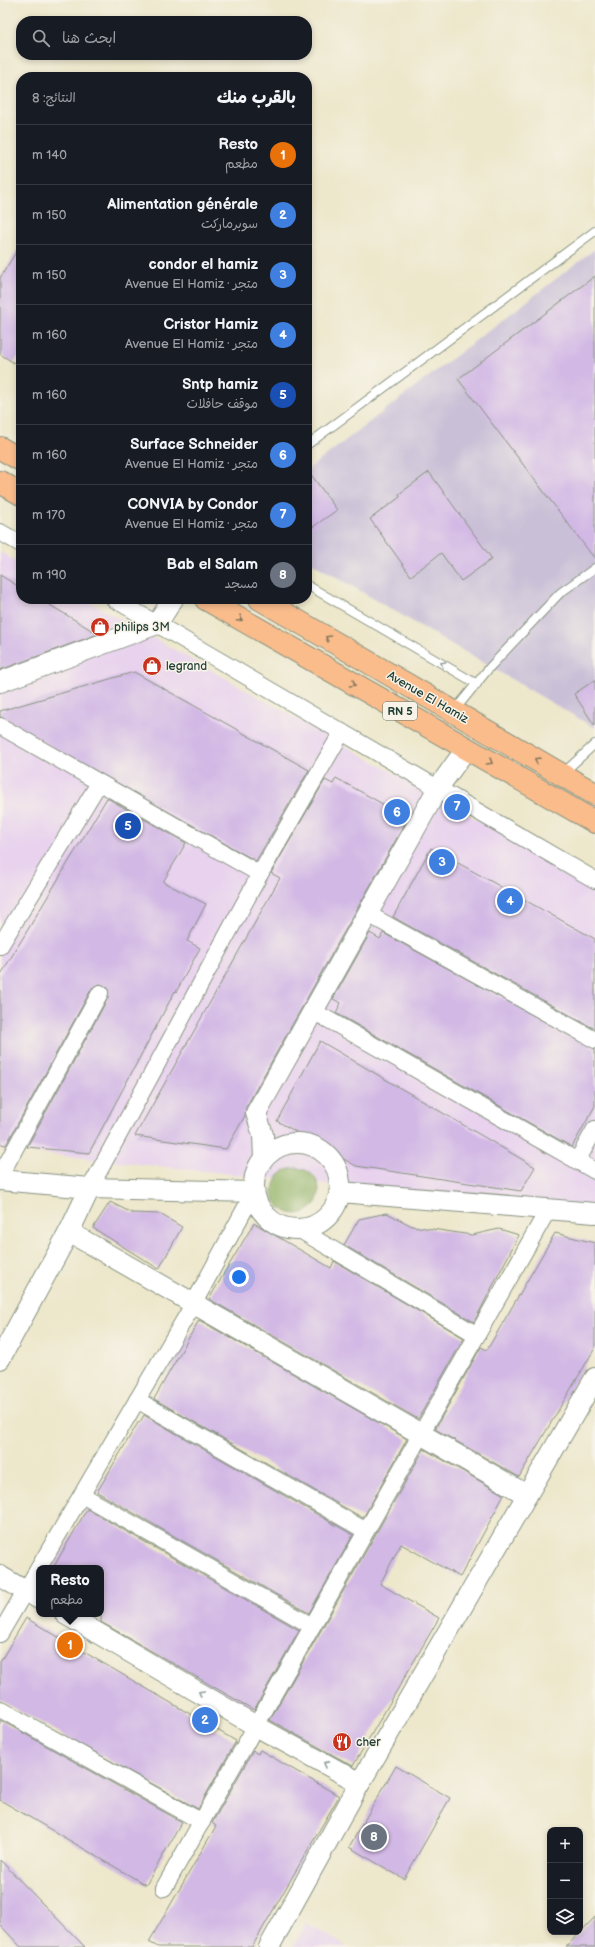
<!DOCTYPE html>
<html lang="ar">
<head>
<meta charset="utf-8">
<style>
  :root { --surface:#171b24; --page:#20242c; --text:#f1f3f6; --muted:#9ea1a6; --line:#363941; --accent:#c8321e }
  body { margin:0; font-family:"Balsamiq Sans","Playpen Sans Arabic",sans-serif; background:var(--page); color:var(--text); direction:rtl }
  .controls { position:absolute; right:12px; bottom:12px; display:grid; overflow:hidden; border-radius:8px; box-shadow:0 2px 6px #0003 }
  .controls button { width:36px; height:36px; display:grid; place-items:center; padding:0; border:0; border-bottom:1px solid var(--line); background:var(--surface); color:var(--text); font:20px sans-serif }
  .you { position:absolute; left:239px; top:1277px; width:14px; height:14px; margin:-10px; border:3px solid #fff; border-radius:50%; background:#1a73e8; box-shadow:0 0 0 6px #1a73e833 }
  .badge { display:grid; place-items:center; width:26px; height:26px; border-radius:50%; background:var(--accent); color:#fff; font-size:13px; font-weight:700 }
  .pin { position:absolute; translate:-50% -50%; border:2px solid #fff; box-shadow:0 1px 4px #0006 }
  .popup { position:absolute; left:36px; top:1565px; width:68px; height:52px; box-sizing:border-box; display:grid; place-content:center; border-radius:8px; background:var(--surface); filter:drop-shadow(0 1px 3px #0005); font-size:13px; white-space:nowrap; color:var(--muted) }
  .popup b { font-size:15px; color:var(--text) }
  .popup::after { content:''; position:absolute; left:50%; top:100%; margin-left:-8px; border:8px solid transparent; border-top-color:var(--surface) }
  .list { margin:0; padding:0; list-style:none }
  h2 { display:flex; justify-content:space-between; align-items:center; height:52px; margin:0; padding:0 16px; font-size:17px }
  h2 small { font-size:13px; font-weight:400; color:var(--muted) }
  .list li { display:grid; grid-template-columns:26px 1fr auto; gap:12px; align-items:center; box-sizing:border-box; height:60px; padding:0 16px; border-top:1px solid var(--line) }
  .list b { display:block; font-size:15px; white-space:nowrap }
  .list p { margin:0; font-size:13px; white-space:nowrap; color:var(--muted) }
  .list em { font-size:13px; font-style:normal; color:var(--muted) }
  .icon { flex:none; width:22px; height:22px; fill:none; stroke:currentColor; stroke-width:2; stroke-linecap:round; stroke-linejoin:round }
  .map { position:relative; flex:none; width:595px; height:1947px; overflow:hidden; direction:ltr }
  .search { position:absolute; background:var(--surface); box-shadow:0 2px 6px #0003; left:16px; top:16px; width:296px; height:44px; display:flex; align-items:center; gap:10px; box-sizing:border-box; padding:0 14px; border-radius:16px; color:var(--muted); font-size:15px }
  .panel { position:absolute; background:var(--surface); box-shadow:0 2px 6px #0003; left:16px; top:72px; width:296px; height:532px; border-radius:16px; direction:rtl }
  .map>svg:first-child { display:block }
  .built { fill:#e8d2ee }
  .industrial { fill:#c9bfd7 }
  .forest { fill:#92b265; stroke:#58784c }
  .building { fill:#d2b8e5 }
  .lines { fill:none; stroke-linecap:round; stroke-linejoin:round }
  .service-casing { stroke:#869280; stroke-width:10 }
  .minor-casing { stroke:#869280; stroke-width:18 }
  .tertiary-casing { stroke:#869280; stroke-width:22 }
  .trunk-casing { stroke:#869280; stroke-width:24 }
  .service { stroke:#fff; stroke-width:8 }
  .minor { stroke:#fff; stroke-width:16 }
  .tertiary { stroke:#fff; stroke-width:20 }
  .trunk { stroke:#fabc8b; stroke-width:22 }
  .oneway { stroke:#82765b }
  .oneway2 { stroke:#8f9e9a }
  .labels { text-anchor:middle; stroke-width:3; stroke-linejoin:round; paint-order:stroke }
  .shield { fill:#f7f3e8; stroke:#60746a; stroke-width:1 }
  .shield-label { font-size:11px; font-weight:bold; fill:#1f3d34 }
  .poi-label { font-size:12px; fill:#1f3d34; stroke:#f7f3e8; text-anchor:start }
  .street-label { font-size:12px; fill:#1f3d34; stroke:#f7f3e8 }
</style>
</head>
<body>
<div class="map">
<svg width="595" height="1947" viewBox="0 0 595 1947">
  <rect width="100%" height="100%" fill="#f7f3e8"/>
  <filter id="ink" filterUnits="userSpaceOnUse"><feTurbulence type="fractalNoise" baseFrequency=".025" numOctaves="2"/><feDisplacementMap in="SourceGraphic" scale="8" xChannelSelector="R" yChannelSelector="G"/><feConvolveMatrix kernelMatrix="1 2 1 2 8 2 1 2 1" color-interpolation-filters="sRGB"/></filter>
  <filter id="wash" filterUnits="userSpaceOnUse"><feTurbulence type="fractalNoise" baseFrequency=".012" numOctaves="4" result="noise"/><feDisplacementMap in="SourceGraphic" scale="16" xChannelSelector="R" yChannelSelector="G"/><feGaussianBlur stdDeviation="0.9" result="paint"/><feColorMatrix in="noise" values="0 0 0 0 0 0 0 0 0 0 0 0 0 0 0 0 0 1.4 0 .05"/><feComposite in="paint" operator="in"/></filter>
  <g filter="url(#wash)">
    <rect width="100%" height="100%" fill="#ede7cb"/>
    <g class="built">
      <polygon points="0,552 21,564 21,599 84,599 595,886 595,1213 0,1149"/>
      <polygon points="306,1923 347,1947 293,1947"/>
    </g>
    <polygon class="industrial" points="595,249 595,728 307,560 307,470"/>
    <circle class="forest" cx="296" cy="1191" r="23"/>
    <g id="blocks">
      <g class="building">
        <polygon points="21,244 21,352 14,363 0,354 0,278"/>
        <polygon points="595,276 595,559 458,379"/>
        <polygon points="307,469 337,510 307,531"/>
        <polygon points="429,472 492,559 461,581 441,553 411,576 370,519 400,497 399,494"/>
        <polygon points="0,575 21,588 21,599 40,599 98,634 0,670"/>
        <polygon points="134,672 309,770 256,861 0,717 0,711"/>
        <polygon points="595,680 595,726 574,694"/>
        <polygon points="336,778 408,818 246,1107 245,1116 226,1149 135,1136 280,878 271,873 325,780 333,784"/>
        <polygon points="107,798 186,843 163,882 206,904 187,941 200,948 176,992 175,991 89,1153 27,1147 108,998 108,988 100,984 92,988 6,1145 0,1144 0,976"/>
        <polygon points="431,848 595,939 595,1029 393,917"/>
        <polygon points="370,933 380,939 383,933 595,1049 595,1106 572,1147 336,1013 341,1003 333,999"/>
        <polygon points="320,1041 535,1167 521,1191 356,1166 277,1121"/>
        <polygon points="110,1202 132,1213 160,1214 182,1227 159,1269 93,1228"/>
        <polygon points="387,1213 412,1226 472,1235 499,1229 519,1235 474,1322 344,1245 359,1219"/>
        <polygon points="254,1223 331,1268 334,1261 464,1338 418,1419 209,1299"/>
        <polygon points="555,1233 595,1243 595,1348 519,1477 435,1429 481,1347 487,1350"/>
        <polygon points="199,1320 407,1439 363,1518 154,1399"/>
        <polygon points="144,1415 353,1535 309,1613 97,1492 139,1421 140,1422"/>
        <polygon points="424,1449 504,1495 460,1577 401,1544 380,1584 439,1618 353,1766 270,1720"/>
        <polygon points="87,1509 299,1630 254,1710 101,1622 101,1568 53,1568"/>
        <polygon points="26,1618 236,1741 198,1809 0,1700 0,1662"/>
        <polygon points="0,1720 182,1822 146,1885 0,1800"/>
        <polygon points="260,1750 339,1796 252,1947 158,1947 149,1942 216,1826 212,1823 253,1751 258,1754"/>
        <polygon points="396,1766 450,1798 404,1879 349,1847"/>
        <polygon points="0,1860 85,1947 21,1947 0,1925"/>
        <polygon points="595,1917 595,1947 566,1947"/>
      </g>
    </g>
  </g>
  <g filter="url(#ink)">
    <use href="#blocks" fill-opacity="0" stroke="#869280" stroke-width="1"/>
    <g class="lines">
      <defs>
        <g id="service">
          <polyline points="307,445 595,231"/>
          <polyline points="307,585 477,684"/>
          <polyline points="454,711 490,667 560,593 595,568"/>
          <polyline points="562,774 595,744"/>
        </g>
        <g id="minor">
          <polyline points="0,532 21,544"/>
          <polyline points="114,599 595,880"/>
          <polyline points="0,726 260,874"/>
          <polyline points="368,914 595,1040"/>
          <polyline points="0,946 99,783"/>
          <polyline points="313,1011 595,1171"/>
          <polyline points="577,1161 595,1129"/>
          <polyline points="0,1176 100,993"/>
          <polyline points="90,1188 260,874 342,732"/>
          <polyline points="300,1230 477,1335"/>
          <polyline points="137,1400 366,1531"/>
          <polyline points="82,1495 312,1626"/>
          <polyline points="0,1634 194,1303 254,1192"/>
          <polyline points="0,1709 202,1822"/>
          <polyline points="164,1888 549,1208"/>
        </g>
        <g id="tertiary">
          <polyline points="0,682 157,624 173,599"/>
          <circle cx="297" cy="1186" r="43"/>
          <polyline points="264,1158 263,1135 256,1113 438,788 466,749"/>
          <polyline points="0,1180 90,1188 254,1192"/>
          <polyline points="340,1192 595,1213"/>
          <polyline points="69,1232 527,1495"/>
          <polyline points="0,1359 69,1232 90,1188"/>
          <polyline points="0,1576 39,1599"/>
          <polyline points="65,1614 256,1726 360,1783"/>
          <polyline points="269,1947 360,1783 595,1378"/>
        </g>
        <g id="trunk">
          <polyline points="0,448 21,460"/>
          <polyline points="0,482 21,494"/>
          <polyline points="206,599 595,822"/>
          <polyline points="260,599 595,794"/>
        </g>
      </defs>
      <use href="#service" class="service-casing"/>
      <use href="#minor" class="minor-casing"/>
      <use href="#tertiary" class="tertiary-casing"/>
      <use href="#trunk" class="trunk-casing"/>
      <use href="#service" class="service"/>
      <use href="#minor" class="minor"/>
      <use href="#tertiary" class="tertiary"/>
      <use href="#trunk" class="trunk"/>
    </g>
    <defs><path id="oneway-chevron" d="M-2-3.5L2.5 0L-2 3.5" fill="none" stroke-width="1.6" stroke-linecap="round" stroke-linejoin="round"/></defs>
    <g class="oneway">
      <use href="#oneway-chevron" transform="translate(240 619) rotate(30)"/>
      <use href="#oneway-chevron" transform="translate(328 638) rotate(-150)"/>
      <use href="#oneway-chevron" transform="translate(353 684) rotate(30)"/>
      <use href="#oneway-chevron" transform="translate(537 760) rotate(-150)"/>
      <use href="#oneway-chevron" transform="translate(490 762) rotate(30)"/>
    </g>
    <g class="oneway2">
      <use href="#oneway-chevron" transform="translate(443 664) rotate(-150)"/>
      <use href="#oneway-chevron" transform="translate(201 1693) rotate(-150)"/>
      <use href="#oneway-chevron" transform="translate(326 1764) rotate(-151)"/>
    </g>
  </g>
  <defs>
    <symbol id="shop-disc" viewBox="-11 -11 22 22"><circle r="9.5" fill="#c8321e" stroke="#f7f3e8"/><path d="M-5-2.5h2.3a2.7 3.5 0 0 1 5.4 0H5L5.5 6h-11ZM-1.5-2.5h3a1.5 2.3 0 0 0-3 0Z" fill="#fff"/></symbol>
    <symbol id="restaurant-disc" viewBox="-11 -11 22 22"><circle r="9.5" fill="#c8321e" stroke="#f7f3e8"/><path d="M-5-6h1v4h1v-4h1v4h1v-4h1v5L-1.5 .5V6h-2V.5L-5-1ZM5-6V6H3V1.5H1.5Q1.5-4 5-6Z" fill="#fff"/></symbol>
  </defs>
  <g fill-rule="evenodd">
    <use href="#shop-disc" x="89" y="616" width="22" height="22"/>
    <use href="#shop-disc" x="141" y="655" width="22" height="22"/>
    <use href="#restaurant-disc" x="331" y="1731" width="22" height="22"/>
  </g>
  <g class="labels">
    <rect class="shield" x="383" y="702" width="34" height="18" rx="3"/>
    <g class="shield-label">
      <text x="400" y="715">RN 5</text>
    </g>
    <g class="poi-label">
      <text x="114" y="631">philips 3M</text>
      <text x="166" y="670">legrand</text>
      <text x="356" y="1746">cher</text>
    </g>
    <g class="street-label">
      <text transform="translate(428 697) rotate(30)" y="4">Avenue El Hamiz</text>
    </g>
  </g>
</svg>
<div class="controls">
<button>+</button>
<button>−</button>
<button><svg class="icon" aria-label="layers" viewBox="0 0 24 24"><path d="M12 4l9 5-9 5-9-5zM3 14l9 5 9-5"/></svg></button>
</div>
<div class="you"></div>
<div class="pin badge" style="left:70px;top:1645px;background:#e8710a">1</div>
<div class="popup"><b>Resto</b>مطعم</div>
<div class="pin badge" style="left:205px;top:1720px;background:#3f7fe0">2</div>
<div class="pin badge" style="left:442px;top:862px;background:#3f7fe0">3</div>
<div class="pin badge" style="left:510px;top:901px;background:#3f7fe0">4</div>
<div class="pin badge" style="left:128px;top:826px;background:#1a4fb4">5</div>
<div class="pin badge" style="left:397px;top:812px;background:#3f7fe0">6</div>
<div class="pin badge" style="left:457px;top:807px;background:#3f7fe0">7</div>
<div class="pin badge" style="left:374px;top:1837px;background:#6b7280">8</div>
<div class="search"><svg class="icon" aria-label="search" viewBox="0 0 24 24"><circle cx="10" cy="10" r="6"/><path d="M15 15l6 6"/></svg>ابحث هنا</div>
<section class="panel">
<h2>بالقرب منك<small>النتائج: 8</small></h2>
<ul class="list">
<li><span class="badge" style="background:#e8710a">1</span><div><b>Resto</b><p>مطعم</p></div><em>140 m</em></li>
<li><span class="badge" style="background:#3f7fe0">2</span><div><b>Alimentation générale</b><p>سوبرماركت</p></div><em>150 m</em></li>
<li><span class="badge" style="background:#3f7fe0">3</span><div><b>condor el hamiz</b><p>متجر · Avenue El Hamiz</p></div><em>150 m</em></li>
<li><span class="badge" style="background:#3f7fe0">4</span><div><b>Cristor Hamiz</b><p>متجر · Avenue El Hamiz</p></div><em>160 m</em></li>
<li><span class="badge" style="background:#1a4fb4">5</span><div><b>Sntp hamiz</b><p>موقف حافلات</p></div><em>160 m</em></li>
<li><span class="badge" style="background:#3f7fe0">6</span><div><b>Surface Schneider</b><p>متجر · Avenue El Hamiz</p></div><em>160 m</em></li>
<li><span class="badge" style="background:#3f7fe0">7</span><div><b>CONVIA by Condor</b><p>متجر · Avenue El Hamiz</p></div><em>170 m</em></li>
<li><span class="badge" style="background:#6b7280">8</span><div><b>Bab el Salam</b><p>مسجد</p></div><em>190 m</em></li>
</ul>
</section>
</div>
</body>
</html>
